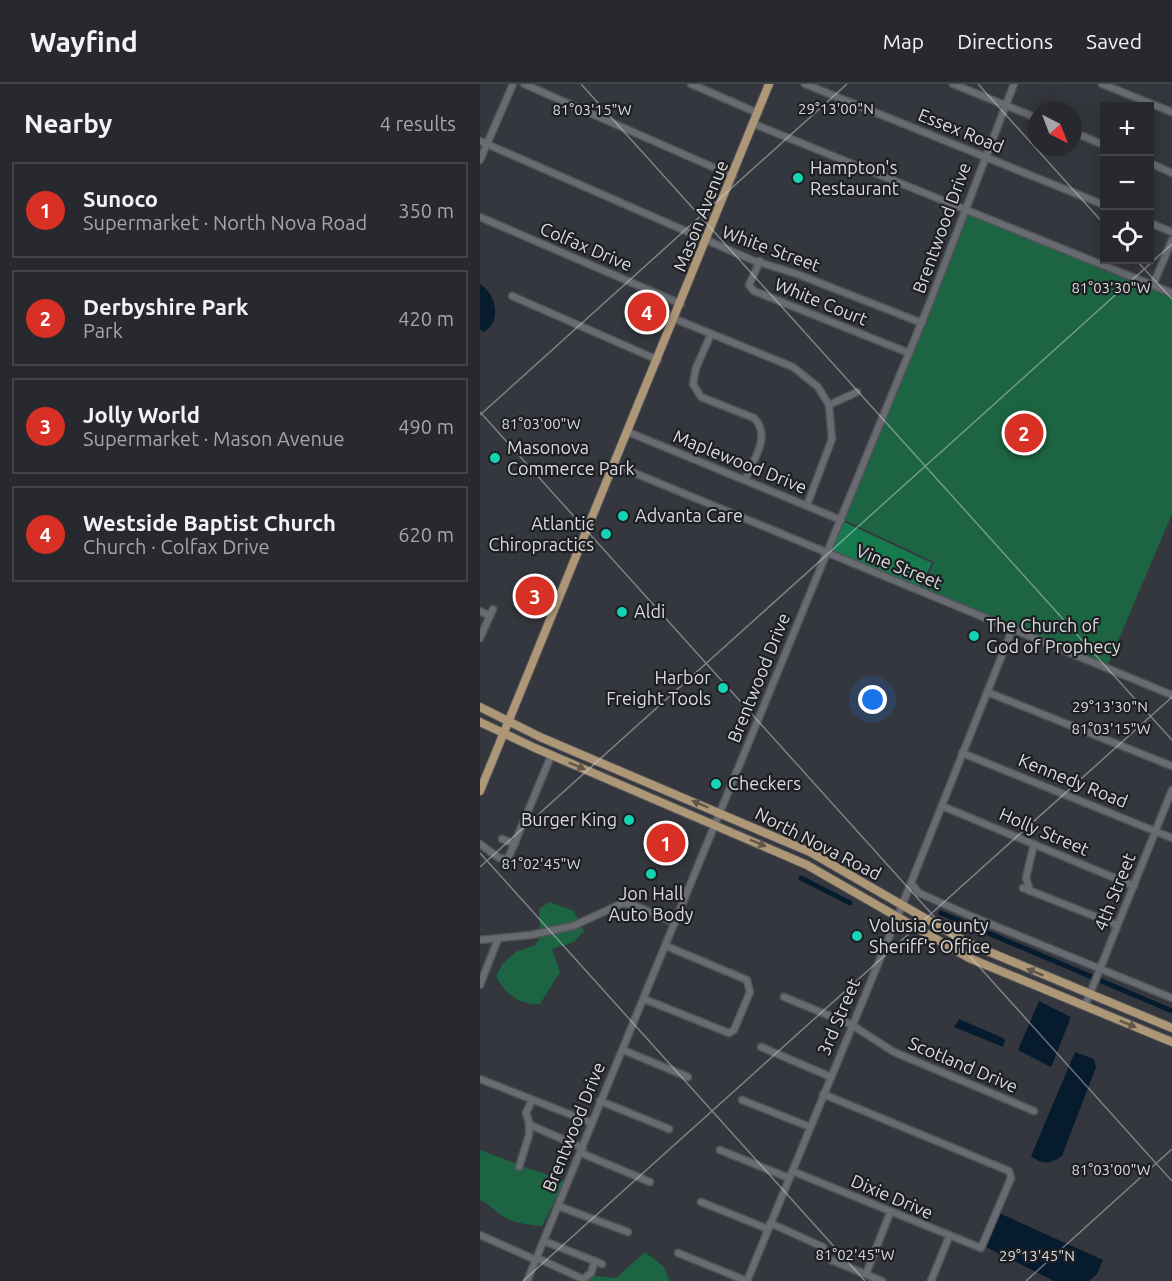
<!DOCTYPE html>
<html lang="en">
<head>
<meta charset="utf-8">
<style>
  :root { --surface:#28292e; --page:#303136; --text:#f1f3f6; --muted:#a5a6aa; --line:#44454a; --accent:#d93025 }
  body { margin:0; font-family:Ubuntu,sans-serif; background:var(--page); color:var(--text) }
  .controls { position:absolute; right:18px; top:18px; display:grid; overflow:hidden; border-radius:0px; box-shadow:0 3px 15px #0003 }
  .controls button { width:54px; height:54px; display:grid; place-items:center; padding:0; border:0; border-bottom:2px solid var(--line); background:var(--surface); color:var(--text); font:30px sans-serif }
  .compass { position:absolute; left:548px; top:18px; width:54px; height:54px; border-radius:50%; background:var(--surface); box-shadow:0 3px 15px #0003; rotate:138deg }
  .you { position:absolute; left:393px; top:616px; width:21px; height:21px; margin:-15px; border:4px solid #fff; border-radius:50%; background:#1a73e8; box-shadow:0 0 0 9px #1a73e833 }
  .badge { display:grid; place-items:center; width:39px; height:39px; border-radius:50%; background:var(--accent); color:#fff; font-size:20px; font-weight:700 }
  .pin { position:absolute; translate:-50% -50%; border:3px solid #fff; box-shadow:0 2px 6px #0006 }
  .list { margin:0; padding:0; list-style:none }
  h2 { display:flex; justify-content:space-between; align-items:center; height:78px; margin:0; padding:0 24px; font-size:26px }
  h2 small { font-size:20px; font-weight:400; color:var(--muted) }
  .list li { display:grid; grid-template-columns:39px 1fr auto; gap:18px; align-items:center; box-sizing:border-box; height:96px; margin:0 12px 12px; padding:0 12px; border:2px solid var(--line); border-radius:0px }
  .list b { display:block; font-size:22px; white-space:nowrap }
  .list p { margin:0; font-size:20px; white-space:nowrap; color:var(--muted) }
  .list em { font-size:20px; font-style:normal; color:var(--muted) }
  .icon { flex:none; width:33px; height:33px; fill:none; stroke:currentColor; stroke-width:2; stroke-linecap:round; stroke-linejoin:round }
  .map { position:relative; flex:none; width:692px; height:1197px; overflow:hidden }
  header { display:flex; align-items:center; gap:36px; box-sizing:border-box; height:84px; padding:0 30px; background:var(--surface); border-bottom:2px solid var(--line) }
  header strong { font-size:28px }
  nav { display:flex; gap:33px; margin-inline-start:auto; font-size:21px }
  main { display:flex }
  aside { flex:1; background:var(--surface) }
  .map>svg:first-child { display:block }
  .green { fill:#1c6442 }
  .forest { fill:#167a4f }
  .water { fill:#061c2e }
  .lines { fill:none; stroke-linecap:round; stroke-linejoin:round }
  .canal { stroke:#061c2e; stroke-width:5 }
  .minor-casing { stroke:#525459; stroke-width:9 }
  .major-casing { stroke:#525459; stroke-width:10 }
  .minor { stroke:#696b73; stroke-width:6 }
  .major { stroke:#ae9776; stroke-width:8 }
  .oneway { fill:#5f5548 }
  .ticks { fill:none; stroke:#dadbdf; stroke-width:1.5; stroke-opacity:0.45 }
  .poi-dot { fill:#13d5b3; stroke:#1e1f22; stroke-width:2 }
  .labels { text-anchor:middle; stroke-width:4.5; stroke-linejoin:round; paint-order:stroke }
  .street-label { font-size:18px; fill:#dadbdf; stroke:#1e1f22 }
  .poi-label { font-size:18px; fill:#dadbdf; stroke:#1e1f22; text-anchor:start }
  .ticks-label { font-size:15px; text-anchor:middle; fill:#dadbdf; stroke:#1e1f22; stroke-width:4.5; stroke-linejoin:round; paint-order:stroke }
</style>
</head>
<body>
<header>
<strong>Wayfind</strong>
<nav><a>Map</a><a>Directions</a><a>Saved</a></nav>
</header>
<main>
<aside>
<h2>Nearby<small>4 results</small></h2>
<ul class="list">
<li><span class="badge">1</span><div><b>Sunoco</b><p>Supermarket · North Nova Road</p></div><em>350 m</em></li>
<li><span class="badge">2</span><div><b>Derbyshire Park</b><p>Park</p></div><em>420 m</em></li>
<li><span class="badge">3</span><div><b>Jolly World</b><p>Supermarket · Mason Avenue</p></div><em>490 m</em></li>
<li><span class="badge">4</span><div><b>Westside Baptist Church</b><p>Church · Colfax Drive</p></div><em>620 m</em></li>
</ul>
</aside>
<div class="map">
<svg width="692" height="1197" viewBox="0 0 692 1197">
  <rect width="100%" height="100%" fill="#35373e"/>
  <g class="green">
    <polygon points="486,128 692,209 692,430 626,585 440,508 454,478 362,435"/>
    <polygon points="69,818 94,827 98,836 60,846 59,825"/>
    <path d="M101,841l3,6 -10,11 -22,7 8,23 -20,32c-21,1 -35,-10 -44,-28l7,-13 13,-11 19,-7 7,-10z"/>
    <path d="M0,1066l37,14 -1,4 5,2 1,-4 43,15 -23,45c-13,-1 -27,-3 -38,-9 -9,-5 -14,-13 -24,-17z"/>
    <polygon points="165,1168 183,1182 190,1197 105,1197 114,1192 136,1194"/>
  </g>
  <polygon class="forest" points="364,438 452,479 439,504 351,468"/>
  <g class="water">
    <path d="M0,200c16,9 23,39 3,48l-3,-3z"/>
    <polygon points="559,917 591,933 571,983 538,966"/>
    <polygon points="479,935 523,954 525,956 523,963 474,943"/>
    <path d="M595,968l19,7 2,8 -34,89c-11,8 -20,9 -31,0z"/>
    <polygon points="519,1129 623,1176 617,1190 609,1197 574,1197 506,1163"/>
  </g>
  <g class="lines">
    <g class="canal">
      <polyline points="321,794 370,819"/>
      <polyline points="461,829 692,927"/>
    </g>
    <defs>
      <g id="minor">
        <polyline points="44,0 253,92"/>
        <polyline points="211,0 278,29"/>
        <polyline points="325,0 624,121"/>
        <polyline points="473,0 557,34"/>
        <polyline points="622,0 692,28"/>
        <polyline points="274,40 692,209"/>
        <polyline points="593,48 624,61"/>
        <polyline points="0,57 272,176 317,190 442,239"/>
        <polyline points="0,76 33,0"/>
        <polyline points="670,79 692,89"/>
        <polyline points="0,133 201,220"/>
        <polyline points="670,139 692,148"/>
        <polyline points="280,177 269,201 274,207 429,269"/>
        <polyline points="673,201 692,156"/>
        <polyline points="32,212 178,276"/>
        <polyline points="195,235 313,283 338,303 349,321 352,355 327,421"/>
        <path d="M231,250l-15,34 -3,16 8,13 53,21c18,18 -1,42 -9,62"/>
        <polyline points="349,321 377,308"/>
        <polyline points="148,348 361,436"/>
        <polyline points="135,381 692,611"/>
        <polyline points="0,527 10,532"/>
        <polyline points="0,554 13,525"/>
        <polyline points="507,608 692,682"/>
        <polyline points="482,669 692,754"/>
        <polyline points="462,722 654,802"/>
        <polyline points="22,755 35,760"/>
        <polyline points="0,760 19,774 28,775 71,672"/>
        <polyline points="431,799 439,809 493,833 692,914"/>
        <polyline points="543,804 637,841"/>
        <polyline points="550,807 546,794 554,760"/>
        <polyline points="0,856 51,851 93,842 143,819 156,822 195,839"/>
        <polyline points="0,901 18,855"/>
        <polyline points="304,913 372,941 414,968 554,1027"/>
        <polyline points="164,915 249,949 254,946 270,908 267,896 186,862"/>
        <polyline points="605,922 692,706"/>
        <polyline points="281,963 351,993"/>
        <polyline points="143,966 208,993"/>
        <polyline points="0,995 112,1039"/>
        <polyline points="52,1016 46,1029 50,1041 103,1064"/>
        <polyline points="262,1016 330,1043"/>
        <polyline points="120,1017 189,1045"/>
        <polyline points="240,1066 309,1094"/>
        <polyline points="101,1069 170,1098"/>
        <polyline points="39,1083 49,1051 49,1039"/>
        <polyline points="312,1087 501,1164 531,1094 529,1087 343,1010"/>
        <polyline points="221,1118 288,1145"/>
        <polyline points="78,1122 148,1148"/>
        <polyline points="290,1139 343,1163"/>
        <polyline points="0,1151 56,1176"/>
        <polyline points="64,1157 122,1180"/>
        <polyline points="198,1169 267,1197"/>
        <polyline points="57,1174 103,1195 111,1189 115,1177"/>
        <polyline points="351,1176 402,1197"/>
        <polyline points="386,1190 410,1129"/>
        <polyline points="47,1197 450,218 534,0"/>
        <polyline points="267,1197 417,834 532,546"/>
        <polyline points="451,1197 469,1153"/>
      </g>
      <g id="major">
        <polyline points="0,623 60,653 330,768 488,859 692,944"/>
        <polyline points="0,638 55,664 327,781 489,874 692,958"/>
        <polyline points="0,707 289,0"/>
      </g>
    </defs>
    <use href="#minor" class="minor-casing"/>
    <use href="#major" class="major-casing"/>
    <use href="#minor" class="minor"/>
    <use href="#major" class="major"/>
  </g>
  <defs><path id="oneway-solid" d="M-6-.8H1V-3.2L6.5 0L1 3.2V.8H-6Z" transform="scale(1.5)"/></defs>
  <g class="oneway">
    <use href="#oneway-solid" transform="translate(97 682) rotate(23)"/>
    <use href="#oneway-solid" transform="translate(220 720) rotate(-157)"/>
    <use href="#oneway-solid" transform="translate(278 759) rotate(23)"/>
    <use href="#oneway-solid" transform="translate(555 888) rotate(-158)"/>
    <use href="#oneway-solid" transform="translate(648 940) rotate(22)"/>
  </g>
  <path class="ticks" d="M101,0l591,656M498,0l126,140M656,176l36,39M0,328l692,769M0,331l367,-331M0,769l385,428M0,783l692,-623M43,1197l649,-584M546,1197l146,-132"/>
  <g class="poi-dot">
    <circle cx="318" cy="94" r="6"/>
    <circle cx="15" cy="374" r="6"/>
    <circle cx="143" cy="432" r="6"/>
    <circle cx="126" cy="450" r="6"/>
    <circle cx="142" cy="528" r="6"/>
    <circle cx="494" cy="552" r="6"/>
    <circle cx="243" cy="604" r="6"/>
    <circle cx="236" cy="700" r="6"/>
    <circle cx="149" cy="736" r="6"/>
    <circle cx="171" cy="790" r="6"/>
    <circle cx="377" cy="852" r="6"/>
  </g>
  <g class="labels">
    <g class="street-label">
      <text transform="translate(481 47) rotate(22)" y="6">Essex Road</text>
      <text transform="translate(221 132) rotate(-68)" y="6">Mason Avenue</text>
      <text transform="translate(462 144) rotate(-70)" y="6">Brentwood Drive</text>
      <text transform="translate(106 163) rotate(23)" y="6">Colfax Drive</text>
      <text transform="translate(291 165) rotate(20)" y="6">White Street</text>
      <text transform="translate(341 218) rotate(22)" y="6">White Court</text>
      <text transform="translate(260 378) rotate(22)" y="6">Maplewood Drive</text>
      <text transform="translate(419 483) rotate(22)" y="6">Vine Street</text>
      <text transform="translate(279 594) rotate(-68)" y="6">Brentwood Drive</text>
      <text transform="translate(593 697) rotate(22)" y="6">Kennedy Road</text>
      <text transform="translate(564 748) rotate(23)" y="6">Holly Street</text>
      <text transform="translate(338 760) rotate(27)" y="6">North Nova Road</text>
      <text transform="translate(635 808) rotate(-68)" y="6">4th Street</text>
      <text transform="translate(359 933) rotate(-67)" y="6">3rd Street</text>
      <text transform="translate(483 981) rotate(23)" y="6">Scotland Drive</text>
      <text transform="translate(94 1043) rotate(-68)" y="6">Brentwood Drive</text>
      <text transform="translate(412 1113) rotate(23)" y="6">Dixie Drive</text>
    </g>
    <g class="poi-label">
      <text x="330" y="90">Hampton's<tspan x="330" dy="21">Restaurant</tspan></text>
      <text x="27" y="370">Masonova<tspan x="27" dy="21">Commerce Park</tspan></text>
      <text x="155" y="438">Advanta Care</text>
      <text x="114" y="446" text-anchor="end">Atlantic<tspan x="114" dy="21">Chiropractics</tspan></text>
      <text x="154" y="534">Aldi</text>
      <text x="506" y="548">The Church of<tspan x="506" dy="21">God of Prophecy</tspan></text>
      <text x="231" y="600" text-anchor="end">Harbor<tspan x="231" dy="21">Freight Tools</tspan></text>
      <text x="248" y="706">Checkers</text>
      <text x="137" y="742" text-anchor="end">Burger King</text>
      <text x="171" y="816" text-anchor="middle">Jon Hall<tspan x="171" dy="21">Auto Body</tspan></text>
      <text x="389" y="848">Volusia County<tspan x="389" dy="21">Sheriff's Office</tspan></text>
    </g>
  </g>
  <g class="ticks-label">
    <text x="356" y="30">29°13'00"N</text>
    <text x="112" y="31">81°03'15"W</text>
    <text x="631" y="209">81°03'30"W</text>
    <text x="61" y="345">81°03'00"W</text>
    <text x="630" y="628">29°13'30"N</text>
    <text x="631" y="650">81°03'15"W</text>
    <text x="61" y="785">81°02'45"W</text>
    <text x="631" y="1091">81°03'00"W</text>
    <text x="375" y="1176">81°02'45"W</text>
    <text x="557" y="1177">29°13'45"N</text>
  </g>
</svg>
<div class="controls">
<button>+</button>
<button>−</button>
<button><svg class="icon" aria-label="locate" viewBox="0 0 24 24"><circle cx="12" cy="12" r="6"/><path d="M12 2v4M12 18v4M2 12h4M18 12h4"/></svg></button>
</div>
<svg class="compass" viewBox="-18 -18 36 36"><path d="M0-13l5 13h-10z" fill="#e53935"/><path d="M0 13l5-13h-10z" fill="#a5a6aa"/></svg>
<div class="you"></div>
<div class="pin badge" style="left:186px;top:759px">1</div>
<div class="pin badge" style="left:544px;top:349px">2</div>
<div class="pin badge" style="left:55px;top:512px">3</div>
<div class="pin badge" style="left:167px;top:228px">4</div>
</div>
</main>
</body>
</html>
